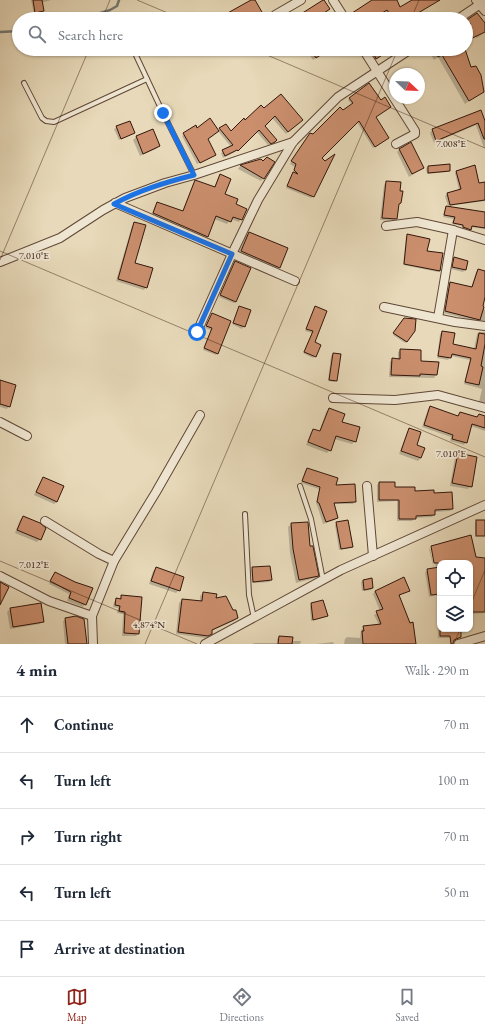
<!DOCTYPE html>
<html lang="en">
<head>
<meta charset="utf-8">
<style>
  :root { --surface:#fff; --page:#f2f2f3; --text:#1f2937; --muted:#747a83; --line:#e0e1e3; --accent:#8f2418 }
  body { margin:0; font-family:"EB Garamond",serif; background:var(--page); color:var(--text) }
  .controls { position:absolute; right:12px; bottom:12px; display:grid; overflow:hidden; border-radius:8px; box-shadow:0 1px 3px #0004 }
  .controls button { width:36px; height:36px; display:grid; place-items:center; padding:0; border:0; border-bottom:1px solid var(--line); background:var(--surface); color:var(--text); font:20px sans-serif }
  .compass { position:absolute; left:389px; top:68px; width:36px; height:36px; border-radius:50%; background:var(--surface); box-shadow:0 1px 3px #0004; rotate:113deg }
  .stop { position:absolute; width:12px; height:12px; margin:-9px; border:3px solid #1a73e8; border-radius:50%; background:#fff }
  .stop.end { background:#1a73e8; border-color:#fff; box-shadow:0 1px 4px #0008 }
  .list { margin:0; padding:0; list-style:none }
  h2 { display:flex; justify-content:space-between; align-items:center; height:52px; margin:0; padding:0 16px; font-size:17px }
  h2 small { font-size:13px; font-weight:400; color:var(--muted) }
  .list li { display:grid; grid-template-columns:26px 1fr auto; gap:12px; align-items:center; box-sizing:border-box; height:56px; padding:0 16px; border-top:1px solid var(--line) }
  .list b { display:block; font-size:15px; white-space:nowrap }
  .list em { font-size:13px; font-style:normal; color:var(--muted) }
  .icon { flex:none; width:22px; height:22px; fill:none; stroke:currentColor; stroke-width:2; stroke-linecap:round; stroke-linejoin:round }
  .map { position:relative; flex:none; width:485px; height:644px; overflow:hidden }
  .search { position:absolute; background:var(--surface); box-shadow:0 1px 3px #0004; left:12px; right:12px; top:12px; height:44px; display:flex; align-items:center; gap:10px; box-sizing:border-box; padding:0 14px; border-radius:22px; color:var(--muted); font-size:15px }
  .sheet { height:332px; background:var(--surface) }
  nav { display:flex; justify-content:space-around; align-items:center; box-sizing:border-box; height:56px; border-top:1px solid var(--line); background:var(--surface); font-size:11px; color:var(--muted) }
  nav a { display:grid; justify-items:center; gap:2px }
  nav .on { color:var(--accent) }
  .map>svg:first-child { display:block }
  .shadow { fill:#0003 }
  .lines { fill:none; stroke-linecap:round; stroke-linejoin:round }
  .stream { stroke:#727774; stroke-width:2.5 }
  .building { fill:#cb8f6e; stroke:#32160a }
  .lane-casing { stroke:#5f4736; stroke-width:6 }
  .street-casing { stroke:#5f4736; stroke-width:10 }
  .lane { stroke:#efe6d2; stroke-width:4 }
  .street { stroke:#efe6d2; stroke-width:8 }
  .route { stroke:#1a73e8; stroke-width:5 }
  .ticks { fill:none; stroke:#32160a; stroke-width:1; stroke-opacity:0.45 }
  .ticks-label { font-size:10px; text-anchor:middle; fill:#32160a; stroke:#efe6d2; stroke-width:3.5; stroke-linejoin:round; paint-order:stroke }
</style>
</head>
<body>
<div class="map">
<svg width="485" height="644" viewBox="0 0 485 644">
  <rect width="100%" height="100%" fill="#e7d9b9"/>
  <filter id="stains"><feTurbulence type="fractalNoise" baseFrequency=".005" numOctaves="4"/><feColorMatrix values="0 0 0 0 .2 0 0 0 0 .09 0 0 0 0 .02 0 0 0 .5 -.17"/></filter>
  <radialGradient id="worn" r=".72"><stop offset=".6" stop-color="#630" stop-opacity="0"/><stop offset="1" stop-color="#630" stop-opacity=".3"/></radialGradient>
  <g class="shadow">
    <polygon points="31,0 51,0 41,3 43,11 41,13 34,14"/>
    <polygon points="374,0 396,0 400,8 414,0 439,0 406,19 389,19 384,11 372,19 348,19 350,16"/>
    <polygon points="477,14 483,22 485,21 485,32 477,38 476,37 466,42 466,21"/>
    <polygon points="306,49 329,49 313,60"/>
    <polygon points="369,49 393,49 373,61 368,50"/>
    <polygon points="428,49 464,49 471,69 483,91 465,104 438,57 434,60"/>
    <polygon points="350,98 381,101 390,107 375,118 386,140 373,148 357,122 321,158 313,196 311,198 286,188 295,167 290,164 309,136 313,135 352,105 348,100"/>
    <polygon points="264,109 300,122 286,134 272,118 263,126 276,140 272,144 268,145 256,131 235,152 223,158 221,153 231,147 218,131 220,128 231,132 245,121"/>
    <polygon points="480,111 485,124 485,148 484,148 476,125 434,143 430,133 432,130"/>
    <polygon points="130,122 134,133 119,140 114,129"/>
    <polygon points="152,131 159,146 156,149 140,156 133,140 136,137"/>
    <polygon points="184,134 207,139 212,157 197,164 182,136"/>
    <polygon points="399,150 423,168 409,177 397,152"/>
    <polygon points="260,160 263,178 261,181 238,169 240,166"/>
    <polygon points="449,165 449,170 447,172 427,174 426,168 428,167"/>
    <polygon points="457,171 479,184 485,183 485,201 448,206 445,196 447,194 459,190 455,173"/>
    <polygon points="220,175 224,194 234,205 246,209 239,222 231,219 227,224 214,219 207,237 204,239 151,216 155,206 157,203 182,212 193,184 195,182 214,188 218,178"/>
    <polygon points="386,182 400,203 397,206 396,219 393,221 380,220 384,185"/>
    <polygon points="447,207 485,213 485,229 471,227 469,231 462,229 462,226 452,224 453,219 443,217 445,209"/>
    <polygon points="135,223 134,264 146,287 144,290 116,281 132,226"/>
    <polygon points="249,233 279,267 276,270 238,254 246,236"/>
    <polygon points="408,235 440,271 438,272 403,265 406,237"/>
    <polygon points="454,258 467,262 465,270 463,272 451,269 453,260"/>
    <polygon points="234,264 236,301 234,303 219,297"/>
    <polygon points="478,270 485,272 482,309 485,310 485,323 443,313 448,286 450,284 471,288 476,272"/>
    <polygon points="239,307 250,311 242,329 232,324"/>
    <polygon points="315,307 314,343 315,356 313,358 303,353 312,333 305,331"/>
    <polygon points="212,314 217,353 216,355 203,350 211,330 205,328"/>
    <polygon points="402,320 407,341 405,343 393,335"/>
    <polygon points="443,332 452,345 474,349 477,334 479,332 485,332 485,403 479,402 482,389 464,384 470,360 451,356 448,360 437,358 440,334"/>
    <polygon points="401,350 420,362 437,363 436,375 434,378 389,377 390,362 392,359 398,360 398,352"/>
    <polygon points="333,354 336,381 334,382 328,381 331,356"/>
    <polygon points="0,382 9,406 7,409 0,407"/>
    <polygon points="430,407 457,417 460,413 477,417 479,415 485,417 485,431 471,426 466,442 464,445 450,441 451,437 422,427 428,409"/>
    <polygon points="329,409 355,441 352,444 334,439 330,450 327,453 306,445 311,432 314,430 319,432 326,412"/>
    <polygon points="409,429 421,458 418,461 399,454 407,432"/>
    <polygon points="458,454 471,486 468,489 450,486 455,457"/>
    <polygon points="307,469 334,486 355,501 353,504 333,504 337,518 335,520 323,524 317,505 316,504 319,489 301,483 305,471"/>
    <polygon points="43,478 57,502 54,504 34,495 41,481"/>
    <polygon points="379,483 394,488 433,495 452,509 450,511 434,512 434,515 432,517 415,518 412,521 397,521 397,501 377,502 377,485"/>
    <polygon points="23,517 40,539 37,542 15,533 20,520"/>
    <polygon points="476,521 485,521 485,531 475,535 475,523"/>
    <polygon points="307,523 309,548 318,576 315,578 296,583 290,553 288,527 291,524"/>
    <polygon points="336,523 352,547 350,548 339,550 335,525"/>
    <polygon points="432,547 475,558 485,559 485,611 483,613 470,614 470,563 440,563 440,629 460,629 458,638 438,638 437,595 429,597 425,572 428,570 434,569 429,549 430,548 435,573 437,573"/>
    <polygon points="156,568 179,590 176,593 149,584 153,571"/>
    <polygon points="252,568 271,580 269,582 252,583 251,570"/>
    <polygon points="56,573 92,589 85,604 83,607 67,601 69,594 49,584"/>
    <polygon points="371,579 372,588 371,590 362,591 361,582 363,580"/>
    <polygon points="409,590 399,596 415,644 344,644 345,639 347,637 360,638 361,630 364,627 379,625 374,615 380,611 373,594 375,591"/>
    <polygon points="203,593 215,600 237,618 234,621 211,631 211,634 205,638 176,634 179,603 182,600 200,602 200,596"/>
    <polygon points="122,596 138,633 136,636 122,636 123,614 117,613 118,608 113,607 114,602 116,600 119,600"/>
    <polygon points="312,604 326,616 325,617 311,621 310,606"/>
    <polygon points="10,609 42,621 40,624 10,629 7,612"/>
    <polygon points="66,619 86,644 65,644 63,621"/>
    <polygon points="279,637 291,641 301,641 300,644 253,644 254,643 277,643 277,639"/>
    <polygon points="333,642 334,644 315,644 316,644"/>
  </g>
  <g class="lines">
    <g class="stream">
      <polyline points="81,19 110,10 117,6 119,0"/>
      <polyline points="0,32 19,31"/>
    </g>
  </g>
  <g class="building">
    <polygon points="33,0 42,0 44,11 35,13"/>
    <polygon points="251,0 255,0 266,19 217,19"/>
    <polygon points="323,0 324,0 330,9 315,19 293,19"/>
    <polygon points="372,0 397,0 400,7 412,0 440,0 408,19 393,19 387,10 372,19 350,19 349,15"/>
    <polygon points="477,13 485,23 485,32 466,41 466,28 471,24 467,20"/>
    <polygon points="310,49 330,49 316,58"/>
    <polygon points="372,49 392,49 376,59"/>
    <polygon points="433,49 465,49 471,67 476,66 481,75 484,92 469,101 442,55 438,57"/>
    <polygon points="369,83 381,100 385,97 391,107 376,117 389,138 375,147 359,121 322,158 325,161 335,154 314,197 287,186 293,172 298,174 294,170 296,164 291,161 310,133 313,134 340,107 343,110 353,103 349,98"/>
    <polygon points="281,94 303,120 288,132 275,116 265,126 277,140 275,142 271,144 259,130 238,151 237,150 225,156 222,150 233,145 219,128 226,124 231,131 244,118 245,120 261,105 264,108"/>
    <polygon points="481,110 485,121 485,139 484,139 478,123 436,141 432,129"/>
    <polygon points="210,118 219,131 208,139 216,155 200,163 183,133 196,125 197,128"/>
    <polygon points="130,121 135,133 121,139 116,126"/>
    <polygon points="153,129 160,146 143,154 136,136"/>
    <polygon points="411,142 424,168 412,174 399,149"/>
    <polygon points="267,157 275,162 264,179 240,165 261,159 263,161"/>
    <polygon points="450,164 450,171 428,173 428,166"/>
    <polygon points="475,165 479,183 485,182 485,200 450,205 447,193 461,189 456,171"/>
    <polygon points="220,174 231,179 225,194 238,199 236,204 247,209 242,220 233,217 231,222 216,216 208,237 153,213 157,202 183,211 195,180 215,187"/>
    <polygon points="386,181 401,182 400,191 403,191 401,203 399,204 397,219 382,218"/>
    <polygon points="446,206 485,212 485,228 472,226 471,230 463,227 463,225 453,223 455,217 444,215"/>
    <polygon points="134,222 146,225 135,263 153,268 147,288 118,279"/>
    <polygon points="249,232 288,248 280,268 241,251"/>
    <polygon points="407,234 430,239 427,251 443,253 440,271 404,264"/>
    <polygon points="454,257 468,261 466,270 452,267"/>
    <polygon points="235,261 251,268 236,302 220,295"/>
    <polygon points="478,269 485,271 485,297 483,306 484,307 480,320 445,311 450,282 472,287"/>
    <polygon points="239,306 251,310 245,327 233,323"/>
    <polygon points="315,306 327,311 315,342 321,345 316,357 304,352 313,331 306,329"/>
    <polygon points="212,313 231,321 218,354 204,348 212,328 206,326"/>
    <polygon points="404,318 416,319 415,331 407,342 393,333"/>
    <polygon points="442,331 455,333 453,344 476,349 479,333 485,334 485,344 481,366 483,367 479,385 465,382 471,358 452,354 451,358 438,356"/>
    <polygon points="400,349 421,350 421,361 439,362 437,375 420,374 420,376 391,375 392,358 400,359"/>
    <polygon points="333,353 341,354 337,381 329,380"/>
    <polygon points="0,380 16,385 10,407 0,404"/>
    <polygon points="430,406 458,416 460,412 477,417 479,414 485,416 485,428 472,424 467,443 452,439 453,435 424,425"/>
    <polygon points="329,408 345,414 342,422 360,427 356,442 336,436 331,451 308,442 313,429 320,431"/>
    <polygon points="409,428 421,432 417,445 425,448 421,458 401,451"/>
    <polygon points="458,453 477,457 472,487 452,483"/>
    <polygon points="307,468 338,478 336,485 355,484 356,502 334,503 338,518 326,522 319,503 317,502 320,487 302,481"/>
    <polygon points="43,477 64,486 57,502 36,492"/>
    <polygon points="379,482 395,482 395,487 415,487 415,491 434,490 434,493 452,492 453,509 435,510 435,515 416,516 416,519 399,519 399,500 379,500"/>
    <polygon points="23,516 40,523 46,528 41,540 17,530"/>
    <polygon points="348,520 353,547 341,549 336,522"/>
    <rect x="476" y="520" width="9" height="16"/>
    <polygon points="308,522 310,546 313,546 319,576 299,580 293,549 291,523"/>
    <polygon points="471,535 476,557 485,558 485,612 470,612 470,563 434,563 431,546"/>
    <polygon points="270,566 272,580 253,582 252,567"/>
    <polygon points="156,567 184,577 180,591 151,581"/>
    <polygon points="440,567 440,594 431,595 427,569"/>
    <polygon points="55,572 75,582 93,588 86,605 69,598 71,592 50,581"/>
    <polygon points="404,577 410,591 399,595 410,623 413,622 416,644 363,644 362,631 364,631 363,626 381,624 376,611 383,609 375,591"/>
    <polygon points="372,578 373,588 364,590 363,580"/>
    <polygon points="0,582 9,587 0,605"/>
    <polygon points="203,592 217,594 216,598 226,596 233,610 236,610 238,618 212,630 212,634 208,636 178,632 182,599 202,601"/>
    <polygon points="121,595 142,597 139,634 124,633 125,612 119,611 120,606 115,605 116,598 121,599"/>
    <polygon points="323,600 328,616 313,620 311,603"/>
    <polygon points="41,603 44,622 13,627 10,608"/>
    <polygon points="76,616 84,619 87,644 68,644 65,618"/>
    <polygon points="440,629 461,629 461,637 454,640 453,644 451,644 450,636 440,636"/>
    <polygon points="279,636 293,637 292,644 278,644"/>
  </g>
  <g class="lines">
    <defs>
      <g id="lane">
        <polyline points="133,49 163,113 194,175"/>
        <polyline points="24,83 42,118 46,121 54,122 147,79"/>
        <polyline points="300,486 311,519 323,580"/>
        <polyline points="245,514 249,595 254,618"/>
      </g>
      <g id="street">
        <polyline points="333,0 345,19"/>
        <polyline points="476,0 485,11"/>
        <polyline points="275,15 301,0"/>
        <polyline points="458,19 485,1"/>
        <polyline points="363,49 415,131 415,134 396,144"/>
        <polyline points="115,203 295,281"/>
        <polyline points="386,226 417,222 453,230 485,240"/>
        <polyline points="0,262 60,238 103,210 125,198 165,183 194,175 293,142"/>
        <polyline points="384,307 455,322 485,326"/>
        <polyline points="438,318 453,230"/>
        <polyline points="197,332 232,254 258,200 293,142 338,97 411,49"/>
        <polyline points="333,398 395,400 438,395 485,408"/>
        <polyline points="0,422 27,436"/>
        <polyline points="367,486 373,556"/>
        <polyline points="45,521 99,554 114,561"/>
        <polyline points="0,576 49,601 92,616"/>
        <polyline points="93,644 92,616 114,561 156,492 200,415"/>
        <polyline points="205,644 341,570 485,505"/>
        <polyline points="458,644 485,636"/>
      </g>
    </defs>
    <use href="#lane" class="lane-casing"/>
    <use href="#street" class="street-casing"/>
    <use href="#lane" class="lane"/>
    <use href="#street" class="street"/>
  </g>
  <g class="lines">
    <path class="route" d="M163,113l31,62c-27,7 -55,15 -80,29l118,50 -35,78"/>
  </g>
  <path class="ticks" d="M137,0l45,19M102,19l8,-19M411,19l8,-19M253,49l232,99M0,251l485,206M0,260l89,-211M0,561l197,83M470,606l15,-36M145,644l253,-595M454,644l6,-15"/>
  <g class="ticks-label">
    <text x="451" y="147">7.008°E</text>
    <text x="34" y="259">7.010°E</text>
    <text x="451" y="457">7.010°E</text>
    <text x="34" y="568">7.012°E</text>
    <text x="149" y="628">4.874°N</text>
  </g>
  <rect width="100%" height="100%" filter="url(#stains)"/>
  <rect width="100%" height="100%" fill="url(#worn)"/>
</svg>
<div class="controls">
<button><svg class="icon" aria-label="locate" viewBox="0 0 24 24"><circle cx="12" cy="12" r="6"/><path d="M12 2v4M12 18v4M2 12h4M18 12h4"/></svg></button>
<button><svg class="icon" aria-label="layers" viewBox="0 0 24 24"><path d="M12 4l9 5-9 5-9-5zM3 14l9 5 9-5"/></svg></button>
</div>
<svg class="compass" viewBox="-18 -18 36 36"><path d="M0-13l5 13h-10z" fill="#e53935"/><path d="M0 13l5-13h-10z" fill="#747a83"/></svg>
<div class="stop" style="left:197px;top:332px"></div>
<div class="stop end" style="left:163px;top:113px"></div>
<div class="search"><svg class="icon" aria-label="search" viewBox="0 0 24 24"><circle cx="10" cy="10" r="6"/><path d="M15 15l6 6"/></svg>Search here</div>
</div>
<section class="sheet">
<h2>4 min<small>Walk · 290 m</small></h2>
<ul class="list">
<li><svg class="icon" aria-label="ahead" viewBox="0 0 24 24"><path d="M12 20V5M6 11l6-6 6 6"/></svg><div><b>Continue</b></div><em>70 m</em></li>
<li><svg class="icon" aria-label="left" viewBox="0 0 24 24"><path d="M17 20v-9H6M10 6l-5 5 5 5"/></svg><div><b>Turn left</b></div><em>100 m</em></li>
<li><svg class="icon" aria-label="right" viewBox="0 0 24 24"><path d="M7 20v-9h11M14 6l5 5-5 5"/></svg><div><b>Turn right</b></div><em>70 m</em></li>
<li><svg class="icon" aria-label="left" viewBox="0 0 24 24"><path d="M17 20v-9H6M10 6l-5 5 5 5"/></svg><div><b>Turn left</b></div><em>50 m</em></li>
<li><svg class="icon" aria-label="arrive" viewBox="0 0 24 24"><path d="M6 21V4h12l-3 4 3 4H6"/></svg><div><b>Arrive at destination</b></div></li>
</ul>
</section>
<nav>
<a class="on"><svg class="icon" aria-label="map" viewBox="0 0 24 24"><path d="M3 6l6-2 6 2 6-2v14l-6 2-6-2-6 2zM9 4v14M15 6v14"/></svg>Map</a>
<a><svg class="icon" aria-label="directions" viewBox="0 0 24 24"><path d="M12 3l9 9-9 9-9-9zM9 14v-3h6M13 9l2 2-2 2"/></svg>Directions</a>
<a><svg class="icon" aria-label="saved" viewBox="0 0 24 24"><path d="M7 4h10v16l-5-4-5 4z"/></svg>Saved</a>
</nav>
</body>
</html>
